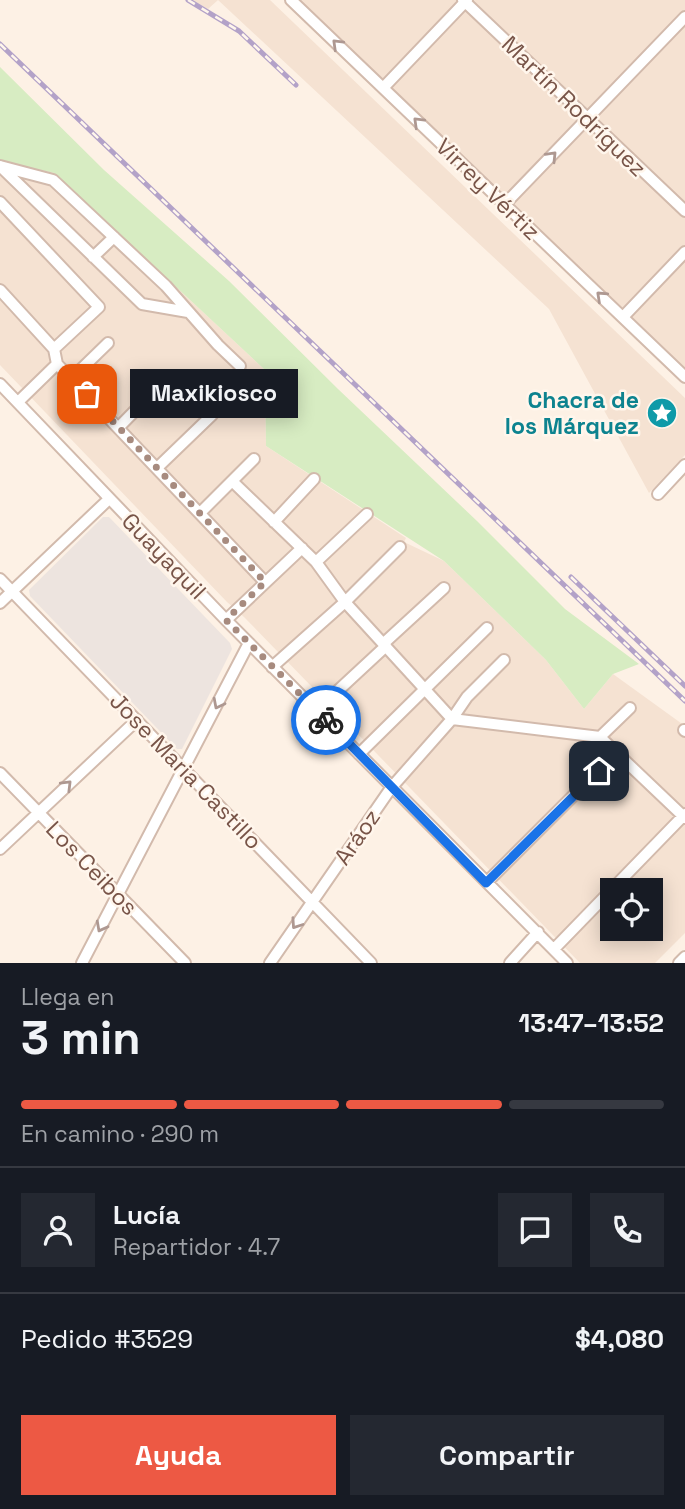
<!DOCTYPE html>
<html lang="es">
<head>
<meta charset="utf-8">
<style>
	:root { --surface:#171b24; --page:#242831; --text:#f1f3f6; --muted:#9ea1a6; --line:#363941; --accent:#ed5944 }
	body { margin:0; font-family:"Space Grotesk",sans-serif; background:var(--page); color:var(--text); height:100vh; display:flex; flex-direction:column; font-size:26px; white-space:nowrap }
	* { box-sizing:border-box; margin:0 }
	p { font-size:23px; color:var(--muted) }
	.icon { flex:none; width:38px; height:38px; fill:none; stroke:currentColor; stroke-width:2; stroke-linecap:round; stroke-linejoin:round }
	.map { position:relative; height:963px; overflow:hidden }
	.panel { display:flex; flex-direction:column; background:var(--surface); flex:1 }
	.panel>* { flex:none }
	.fabs { position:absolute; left:600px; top:878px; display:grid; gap:14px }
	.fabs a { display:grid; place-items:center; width:63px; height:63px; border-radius:0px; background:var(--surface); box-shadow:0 4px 18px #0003; font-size:35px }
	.pin { position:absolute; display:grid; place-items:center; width:60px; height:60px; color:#fff; margin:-30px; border-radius:14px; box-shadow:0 4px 10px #0006 }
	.courier { position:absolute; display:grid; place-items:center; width:70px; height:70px; margin:-35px; border:5px solid #1a73e8; border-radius:50%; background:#fff; color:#222; box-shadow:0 2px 9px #0007 }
	.bubble { position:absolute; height:49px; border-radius:0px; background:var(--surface); box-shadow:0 4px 18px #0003; font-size:23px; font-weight:700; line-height:49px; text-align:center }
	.head em { font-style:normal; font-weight:700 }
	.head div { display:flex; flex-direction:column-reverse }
	.head { display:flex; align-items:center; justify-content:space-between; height:119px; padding:0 21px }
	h1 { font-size:46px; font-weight:700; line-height:52px }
	.bar { display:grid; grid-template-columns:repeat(4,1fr); gap:10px 7px; align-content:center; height:84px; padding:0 21px }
	.bar i { height:9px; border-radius:5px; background:var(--line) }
	.bar .current { background:var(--accent) }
	.bar p { grid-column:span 4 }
	.line { display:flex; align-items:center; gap:18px; padding:0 21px; border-top:2px solid var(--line) }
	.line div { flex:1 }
	.round { display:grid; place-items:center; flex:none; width:74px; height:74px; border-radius:0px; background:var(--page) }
	.action { display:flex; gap:14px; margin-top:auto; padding:14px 21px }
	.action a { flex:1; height:80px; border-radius:0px; background:var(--accent); color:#fff; font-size:28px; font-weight:700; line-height:80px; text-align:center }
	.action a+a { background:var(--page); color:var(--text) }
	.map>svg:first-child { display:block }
	.residential { fill:#f5e2d2; fill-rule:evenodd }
	.industrial { fill:#ede4df }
	.green { fill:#d7ecc2 }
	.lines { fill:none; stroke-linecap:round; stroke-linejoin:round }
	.minor-casing { stroke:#d2baac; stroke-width:14 }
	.minor { stroke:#fff; stroke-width:10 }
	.rail-casing { stroke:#b3a2c8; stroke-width:5 }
	.rail { stroke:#fff6ec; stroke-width:2.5; stroke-dasharray:8; stroke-linecap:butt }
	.oneway { stroke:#ae9891 }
	.done { stroke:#a78b7f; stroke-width:7; stroke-dasharray:0 12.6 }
	.route { stroke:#1a73e8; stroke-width:9 }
	.labels { text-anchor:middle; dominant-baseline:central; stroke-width:5; stroke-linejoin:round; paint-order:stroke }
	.street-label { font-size:23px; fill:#785448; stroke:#fff6ec }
	.culture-label { font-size:23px; font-weight:bold; fill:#0d838f; stroke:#fff6ec; text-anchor:end }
</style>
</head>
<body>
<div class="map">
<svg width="685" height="963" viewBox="0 0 685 963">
	<rect width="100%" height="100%" fill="#fdf1e5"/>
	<!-- residential -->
	<path class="residential" d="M191 0H270L685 398V455L649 493 549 309 218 0 208 9Z
		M298 0H685V372L396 93Z
		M0 161 54 173 265 370 266 446 406 538 404 542 444 561 546 660 584 709 613 674 685 726V933L655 963H580L244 617 227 602 0 365ZM612 891H651V929H612Z"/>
	<!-- industrial -->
	<path class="industrial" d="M103 517H109L230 643 232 649 182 749H177L30 596 29 590Z"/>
	<!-- green -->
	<path class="green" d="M0 67 104 170 229 281 338 389 477 521 565 609 639 664 613 674 584 709 546 660 444 561 266 446 265 370 54 173 0 161Z"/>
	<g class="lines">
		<!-- minor casing -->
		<g class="minor-casing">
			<path id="minor" d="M291 0 685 377
				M463 0 685 211
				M383 88 467 0
				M0 166 53 180 166 286 218 345 240 366
				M0 166 142 304 188 312
				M0 202 99 307 54 349
				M504 205 685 17
				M93 257 114 237
				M0 290 54 349 57 364 265 582
				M623 317 685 252
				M72 378 108 343
				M0 384 226 620 567 963
				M18 402 57 364
				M119 427 166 379
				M158 467 212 415
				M232 481 316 562 345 602 452 719 600 737 685 818
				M658 494 685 465
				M200 513 254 459
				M274 522 314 479
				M316 562 367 514
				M0 579 371 963
				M0 603 109 499
				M226 620 302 548
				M383 644 444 588
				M272 667 345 602 400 547
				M317 710 386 646
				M684 730 685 731
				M600 737 630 708
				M359 754 487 628
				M0 773 185 963
				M0 849 137 720
				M487 882 617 752
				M554 949 685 814
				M82 963 249 643
				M270 963 391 788 452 719 467 697 504 660
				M510 963 538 932
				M679 963 685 957"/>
		</g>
		<!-- minor -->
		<use href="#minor" class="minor"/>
		<!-- rail casing -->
		<g class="rail-casing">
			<path id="rail" d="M188 0 239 31 296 85
				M0 44 685 701
				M571 577 685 686"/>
		</g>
		<!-- rail -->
		<use href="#rail" class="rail"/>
	</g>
	<!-- one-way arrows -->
	<defs><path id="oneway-chevron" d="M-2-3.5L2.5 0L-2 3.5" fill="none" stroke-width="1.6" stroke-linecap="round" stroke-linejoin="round" transform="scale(1.75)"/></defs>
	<g class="oneway">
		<use href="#oneway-chevron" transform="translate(337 44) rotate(-136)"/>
		<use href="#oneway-chevron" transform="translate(418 122) rotate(-136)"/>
		<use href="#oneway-chevron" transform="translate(552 156) rotate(-46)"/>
		<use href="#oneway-chevron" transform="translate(601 296) rotate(-137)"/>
		<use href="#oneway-chevron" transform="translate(218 704) rotate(117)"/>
		<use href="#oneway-chevron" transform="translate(67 785) rotate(-45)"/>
		<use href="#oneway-chevron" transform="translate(296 924) rotate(124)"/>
		<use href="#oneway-chevron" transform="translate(101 927) rotate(118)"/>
	</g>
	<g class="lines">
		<!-- done -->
		<path class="done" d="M87 394 265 582 226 620 326 720"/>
		<!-- route -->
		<path class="route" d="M326 720 486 883 599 771"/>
	</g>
	<!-- icons -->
	<defs>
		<g id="sight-disc" transform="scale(1.575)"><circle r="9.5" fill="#0f9aa8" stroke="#fff6ec"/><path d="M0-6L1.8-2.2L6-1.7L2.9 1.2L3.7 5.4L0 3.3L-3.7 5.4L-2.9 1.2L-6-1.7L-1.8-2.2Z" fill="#fff"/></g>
	</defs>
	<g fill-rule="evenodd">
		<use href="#sight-disc" x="662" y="413"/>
	</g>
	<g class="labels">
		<!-- street labels -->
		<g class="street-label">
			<text transform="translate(574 106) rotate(44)">Martín Rodríguez</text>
			<text transform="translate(488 189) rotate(44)">Virrey Vértiz</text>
			<text transform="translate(164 556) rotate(46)">Guayaquil</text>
			<text transform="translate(186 771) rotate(46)">Jose Maria Castillo</text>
			<text transform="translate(357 837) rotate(-55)">Aráoz</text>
			<text transform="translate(92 868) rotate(46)">Los Ceibos</text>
		</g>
		<!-- culture labels -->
		<g class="culture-label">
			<text x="639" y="400">Chacra de<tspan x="639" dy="26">los Márquez</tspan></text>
		</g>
	</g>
</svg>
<div class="fabs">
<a><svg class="icon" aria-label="locate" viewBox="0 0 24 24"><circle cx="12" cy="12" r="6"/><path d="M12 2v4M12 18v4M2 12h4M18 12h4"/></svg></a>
</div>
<div class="pin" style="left:87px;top:394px;background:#ea580c"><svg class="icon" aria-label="bag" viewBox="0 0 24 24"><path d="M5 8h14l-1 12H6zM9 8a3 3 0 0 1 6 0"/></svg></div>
<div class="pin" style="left:599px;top:771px;background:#1f2937"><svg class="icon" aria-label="home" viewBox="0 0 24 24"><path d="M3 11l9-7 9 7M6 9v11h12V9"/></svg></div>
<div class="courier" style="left:326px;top:720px"><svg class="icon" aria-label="bike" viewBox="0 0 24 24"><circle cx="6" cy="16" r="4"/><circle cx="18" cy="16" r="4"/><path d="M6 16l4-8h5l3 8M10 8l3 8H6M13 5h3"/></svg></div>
<div class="bubble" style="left:130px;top:369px;width:168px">Maxikiosco</div>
</div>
<section class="panel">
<div class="head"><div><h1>3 min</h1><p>Llega en</p></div><em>13:47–13:52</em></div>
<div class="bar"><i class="current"></i><i class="current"></i><i class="current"></i><i></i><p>En camino · 290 m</p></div>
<div class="line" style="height:126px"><a class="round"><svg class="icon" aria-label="person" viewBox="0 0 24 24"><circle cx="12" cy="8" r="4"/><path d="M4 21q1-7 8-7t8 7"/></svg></a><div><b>Lucía</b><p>Repartidor · 4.7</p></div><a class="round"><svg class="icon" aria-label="chat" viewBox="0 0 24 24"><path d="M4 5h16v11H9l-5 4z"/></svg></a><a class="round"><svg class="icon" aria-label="phone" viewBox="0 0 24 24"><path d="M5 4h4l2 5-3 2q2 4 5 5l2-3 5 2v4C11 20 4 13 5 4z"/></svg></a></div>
<div class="line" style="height:91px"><div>Pedido #3529</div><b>$4,080</b></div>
<div class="action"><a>Ayuda</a><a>Compartir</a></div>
</section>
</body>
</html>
